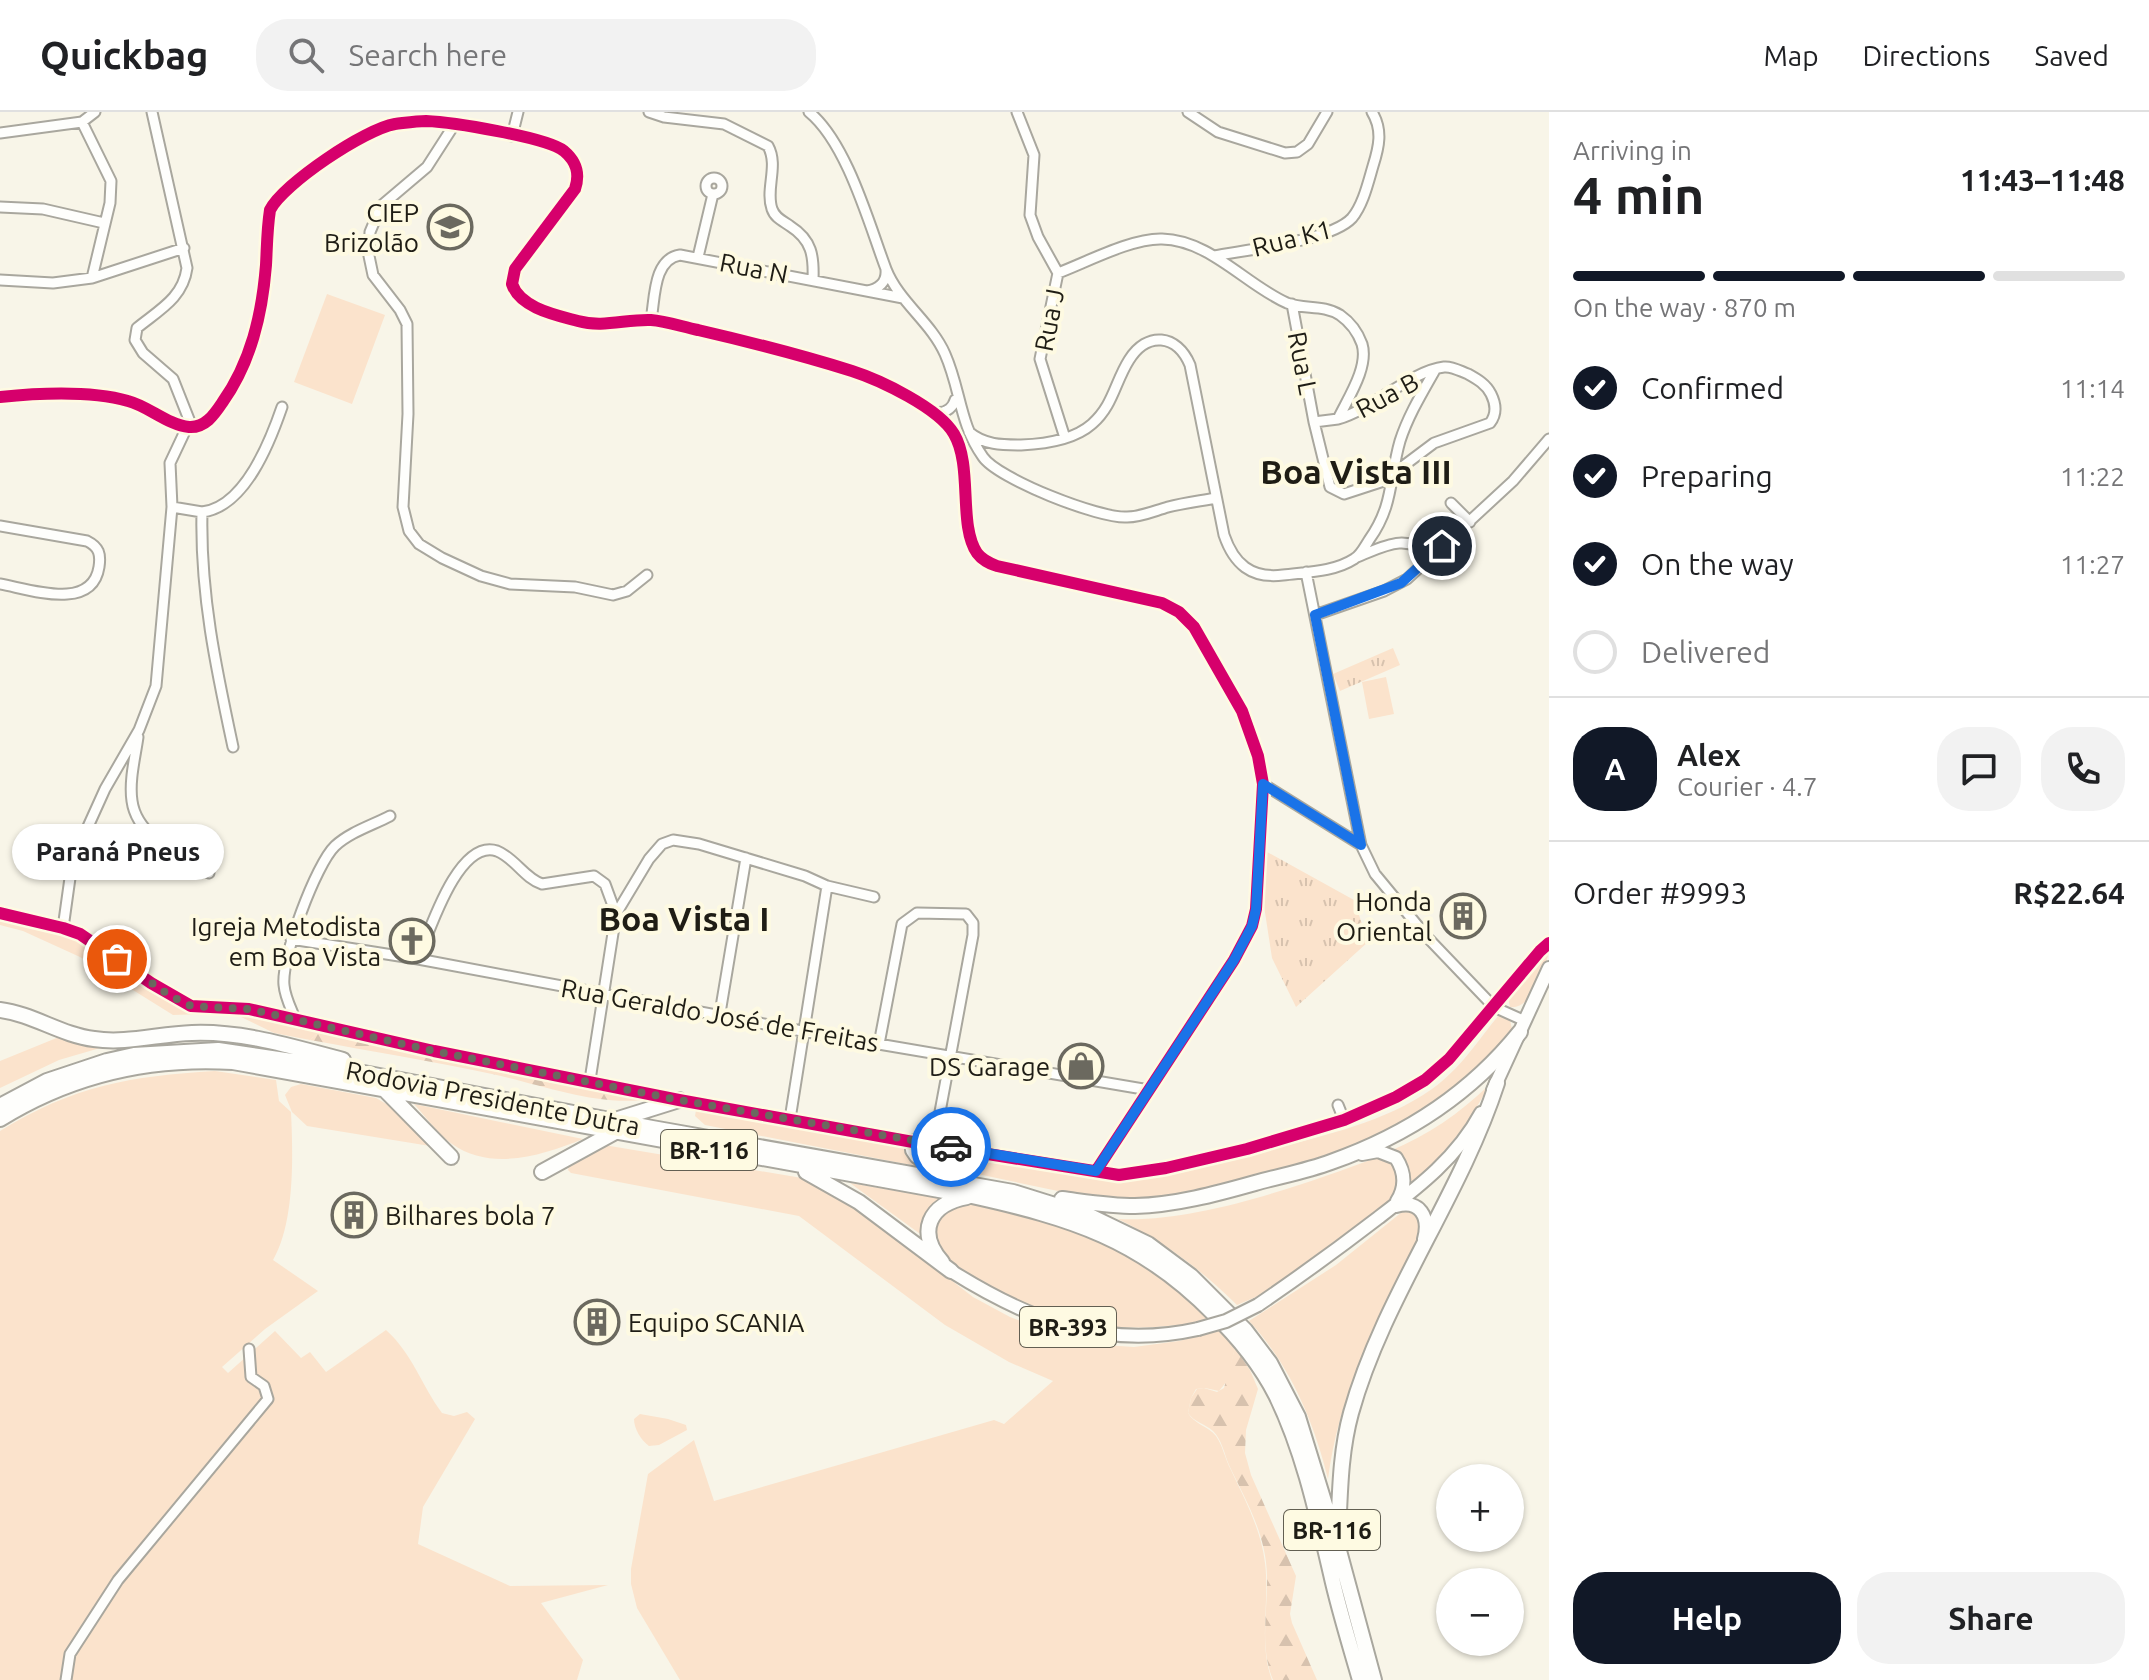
<!DOCTYPE html>
<html lang="en">
<head>
<meta charset="utf-8">
<style>
	:root { --surface:#fff; --page:#f2f2f2; --text:#202124; --muted:#757577; --line:#e0e0e0; --accent:#111827 }
	body { margin:0; font-family:Ubuntu,sans-serif; background:var(--page); color:var(--text); height:100vh; display:flex; flex-direction:column; font-size:30px; white-space:nowrap }
	* { box-sizing:border-box; margin:0 }
	p { font-size:26px; color:var(--muted) }
	.icon { flex:none; width:44px; height:44px; fill:none; stroke:currentColor; stroke-width:2; stroke-linecap:round; stroke-linejoin:round }
	.map { position:relative; flex:1; overflow:hidden }
	.sheet { display:flex; flex-direction:column; background:var(--surface); width:600px }
	.sheet>* { flex:none }
	.fabs { position:absolute; left:1436px; top:1352px; display:grid; gap:16px }
	.fabs a { display:grid; place-items:center; width:88px; height:88px; border-radius:50%; background:var(--surface); box-shadow:0 2px 6px #0004; font-size:40px }
	.pin { position:absolute; display:grid; place-items:center; width:68px; height:68px; color:#fff; margin:-34px; border:4px solid #fff; border-radius:50%; box-shadow:0 2px 8px #0007 }
	.courier { position:absolute; display:grid; place-items:center; width:80px; height:80px; margin:-40px; border:6px solid #1a73e8; border-radius:50%; background:#fff; color:#222; box-shadow:0 2px 10px #0007 }
	.bubble { position:absolute; height:56px; border-radius:28px; background:var(--surface); box-shadow:0 2px 6px #0004; font-size:26px; font-weight:700; line-height:56px; text-align:center }
	.head em { font-style:normal; font-weight:700 }
	.head div { display:flex; flex-direction:column-reverse }
	.head { display:flex; align-items:center; justify-content:space-between; height:136px; padding:0 24px }
	h1 { font-size:52px; font-weight:700; line-height:60px }
	.bar { display:grid; grid-template-columns:repeat(4,1fr); gap:12px 8px; align-content:center; height:96px; padding:0 24px }
	.bar i { height:10px; border-radius:6px; background:var(--line) }
	.bar .current { background:var(--accent) }
	.bar p { grid-column:span 4 }
	.line { display:flex; align-items:center; gap:20px; padding:0 24px; border-top:2px solid var(--line) }
	.line div { flex:1 }
	.round { display:grid; place-items:center; flex:none; width:84px; height:84px; border-radius:32px; background:var(--page) }
	ol { padding:0 24px; list-style:none }
	li { display:flex; align-items:center; gap:24px; height:88px }
	li p { margin-inline-start:auto }
	li .icon { padding:8px; border-radius:50%; background:var(--accent); color:#fff; stroke-width:4 }
	li:last-child { color:var(--muted) }
	li i { width:44px; height:44px; border:4px solid var(--line); border-radius:50% }
	.primary-button { display:flex; gap:16px; margin-top:auto; padding:16px 24px }
	.primary-button a { flex:1; height:92px; border-radius:32px; background:var(--accent); color:#fff; font-size:32px; font-weight:700; line-height:92px; text-align:center }
	.primary-button a+a { background:var(--page); color:var(--text) }
	header { display:flex; align-items:center; gap:48px; box-sizing:border-box; height:112px; padding:0 40px; background:var(--surface); border-bottom:2px solid var(--line) }
	header strong { font-size:38px }
	nav { display:flex; gap:44px; margin-inline-start:auto; font-size:28px }
	.search { width:560px; height:72px; background:var(--page); display:flex; align-items:center; gap:20px; box-sizing:border-box; padding:0 28px; border-radius:32px; color:var(--muted); font-size:30px }
	main { display:flex; flex:1; min-height:0 }
	.map>svg:first-child { display:block }
	.green { fill:#fbe3cc }
	.forest { fill:url(#forest-firs) }
	.park { fill:url(#park-tufts) }
	.lines { fill:none; stroke-linecap:round; stroke-linejoin:round }
	.minor-casing { stroke:#a9a79e; stroke-width:13 }
	.major-casing { stroke:#a9a79e; stroke-width:16 }
	.highway-casing { stroke:#a9a79e; stroke-width:18 }
	.minor { stroke:#fefefc; stroke-width:9 }
	.major { stroke:#fefefc; stroke-width:12 }
	.highway { stroke:#fefefc; stroke-width:14 }
	.major-bridge-casing { stroke:#a9a79e; stroke-width:16; stroke-linecap:butt }
	.major-bridge { stroke:#fefefc; stroke-width:12 }
	.cycleway-casing { stroke:#fefae2; stroke-width:17 }
	.cycleway { stroke:#d6006c; stroke-width:12 }
	.done { stroke:#6b695f; stroke-width:8; stroke-dasharray:0 14.4 }
	.route { stroke:#1a73e8; stroke-width:10 }
	.labels { text-anchor:middle; dominant-baseline:central; stroke-width:8; stroke-linejoin:round; paint-order:stroke }
	.shield { fill:#fefae2; stroke:#625f52; stroke-width:2 }
	.shield-label { font-size:24px; font-weight:bold; fill:#1f1d15 }
	.poi-label { font-size:26px; fill:#1f1d15; stroke:#fefae2; text-anchor:end }
	.street-label { font-size:26px; fill:#1f1d15; stroke:#fefae2 }
	.district-label { font-size:34px; font-weight:bold; fill:#1f1d15; stroke:#fefae2 }
</style>
</head>
<body>
<header>
<strong>Quickbag</strong>
<div class="search"><svg class="icon" aria-label="search" viewBox="0 0 24 24"><circle cx="10" cy="10" r="6"/><path d="M15 15l6 6"/></svg>Search here</div>
<nav><a>Map</a><a>Directions</a><a>Saved</a></nav>
</header>
<main>
<div class="map">
<svg width="1549" height="1568" viewBox="0 0 1549 1568">
	<defs>
		<pattern id="forest-firs" width="22" height="20" patternUnits="userSpaceOnUse" patternTransform="scale(2)"><rect width="22" height="20" fill="#fbe3cc"/><path d="M5 1l3.5 6h-7zM16 11l3.5 6h-7z" fill="#d7c2ae"/></pattern>
		<pattern id="park-tufts" width="24" height="20" patternUnits="userSpaceOnUse" patternTransform="scale(2)"><rect width="24" height="20" fill="#fbe3cc"/><path d="M3 7l-1-3M5 7V3M7 7l1-3M15 17l-1-3M17 17v-4M19 17l1-3" fill="none" stroke="#d7c2ae"/></pattern>
	</defs>
	<rect width="100%" height="100%" fill="#f8f5e8"/>
	<!-- green -->
	<path class="green" d="M327 182 385 203 352 292 294 270Z
		M1386 565 1394 602 1369 607 1362 570Z
		M0 804 74 827 181 893 260 901 285 911 320 919 310 928 274 921 233 901 173 903 80 845 23 819 0 813Z
		M1549 840C1544 858 1532 898 1510 895L1508 886 1529 858Z
		M1502 903 1510 908 1512 917 1480 958 1428 1000 1347 1037 1210 1079 1133 1089 1077 1083 949 1056 921 1036 1109 1067C1158 1069 1212 1053 1260 1040 1318 1025 1382 1012 1432 977 1460 957 1477 930 1498 904Z
		M59 925 100 936 59 948 0 976V949Z
		M215 959 276 968 279 989 291 1000C293 1043 295 1110 273 1148L318 1179 265 1217 222 1255 228 1261 275 1219 301 1246 310 1240 326 1260 386 1218C412 1241 422 1274 442 1301L454 1304 467 1300 475 1307 423 1395 418 1432 510 1474 608 1473 541 1491 583 1548 577 1568H0V1019C73 974 130 964 215 959Z
		M301 972 376 986 388 993 430 1034 307 1014 292 1000 285 983 291 975Z
		M1489 973C1468 1014 1442 1045 1407 1076L1390 1039C1428 1023 1459 1002 1489 973Z
		M414 992 583 1027C543 1043 492 1060 452 1032 437 1021 426 1005 414 992Z
		M702 994 824 1020 835 1018 896 1031 931 1057 705 1013 695 1004 696 998Z
		M604 1033 802 1066 837 1080 973 1185 1010 1205 1060 1224 1089 1232 1134 1235 1179 1229 1222 1218 1235 1236 1227 1269 1219 1279 1205 1276 1196 1277 1191 1286 1188 1301C1194 1312 1208 1314 1216 1324 1223 1334 1225 1347 1231 1358 1245 1388 1261 1417 1265 1451 1270 1491 1258 1530 1272 1568H680L637 1496 631 1472V1457L648 1362 694 1328 714 1389 994 1308 1004 1312 1053 1269 1009 1250 945 1213 799 1104 571 1061 568 1058 569 1053Z
		M1376 1046C1392 1045 1396 1057 1400 1071L1391 1089 1303 1155 1265 1181 1237 1193C1199 1156 1166 1131 1118 1107 1197 1111 1302 1073 1376 1046Z
		M850 1071 944 1087C929 1095 920 1107 923 1124Z
		M965 1088C1056 1111 1147 1133 1210 1209 1116 1223 1061 1217 979 1168 967 1161 936 1140 933 1127 932 1120 936 1109 937 1103Z
		M1409 1098 1420 1104 1422 1120C1382 1207 1341 1269 1328 1367 1314 1310 1290 1253 1249 1209L1336 1153 1402 1100Z
		M640 1302 668 1307 686 1313 687 1318 659 1333 649 1334C641 1328 634 1317 634 1307Z"/>
	<!-- forest -->
	<path class="forest" d="M320 919 656 986C602 997 544 973 492 962 431 949 370 939 310 928Z
		M1235 1236 1250 1258 1258 1277 1246 1318 1245 1341 1251 1363 1296 1464 1290 1502 1292 1511 1317 1568H1273C1259 1534 1268 1499 1267 1463 1266 1422 1246 1389 1229 1353 1224 1341 1222 1328 1213 1319 1205 1312 1194 1310 1188 1301L1191 1286 1197 1277 1204 1276 1217 1280 1224 1276Z"/>
	<!-- park -->
	<path class="park" d="M1393 536 1400 553 1340 579 1333 562Z
		M1260 736 1354 788 1368 830 1296 895 1272 846 1262 781Z"/>
	<g class="lines">
		<!-- minor casing -->
		<g class="minor-casing">
			<path id="minor" d="M152 0 187 156C183 186 159 198 137 216L135 228 143 241 173 267 192 315
				M649 0 664 5 724 12 768 34C779 54 765 77 772 97 775 106 783 109 790 114 812 128 814 144 813 168
				M809 0C847 31 869 112 886 157 899 190 931 210 945 242 961 278 959 311 983 345 998 367 1100 407 1127 405 1141 405 1154 399 1168 395 1184 391 1200 389 1216 386
				M1017 0 1034 43 1030 103 1038 125 1058 161 1040 247 1065 326
				M1188 0 1218 20 1285 41 1297 40 1308 32 1327 0
				M454 13 427 55 381 94 370 120 369 144 373 163 400 198 407 212 408 302 403 395 409 419 419 432 442 446 481 464 510 472 575 475 613 483 627 479 647 463
				M0 21 82 10 95 0
				M512 24 518 0
				M706 74a8 8 0 1 1 16 0a8 8 0 1 1-16 0Z
				M0 95 43 97 104 111
				M1214 144C1245 138 1331 129 1352 106 1363 93 1368 71 1373 54 1379 35 1383 18 1372 0
				M698 145 713 82
				M1058 161C1087 150 1132 126 1162 127 1210 128 1246 173 1287 191 1304 198 1323 192 1340 203 1350 210 1358 221 1362 232 1369 255 1348 286 1338 307L1314 310
				M92 166 184 136
				M0 168 53 171 92 166 110 91 111 69 82 10
				M867 179C879 177 887 170 886 158
				M1292 192 1314 310 1330 375 1344 382 1393 366
				M651 208C655 187 653 147 680 143L903 186
				M0 285C39 281 89 278 128 289 148 294 168 313 189 315 205 316 214 303 222 291 251 250 262 203 266 153 267 135 267 117 270 98 283 72 365 17 395 12 404 11 416 9 426 9 451 10 546 25 564 39 577 50 580 62 575 77L515 157 512 172C520 196 556 203 578 209 603 216 626 207 651 208 666 209 683 215 698 218 750 230 801 243 852 259 880 268 939 296 954 322 973 354 958 413 977 441 982 448 989 451 997 454L1162 491 1179 500 1194 515 1242 599 1258 644 1263 672 1256 797 1252 814 1234 848 1096 1059
				M933 300C943 302 952 298 955 288
				M1338 307C1373 297 1411 259 1444 255 1452 254 1460 259 1468 262 1477 267 1486 272 1491 282 1496 292 1497 302 1490 311L1434 331 1394 361
				M969 320C984 333 1002 333 1021 333 1045 332 1074 328 1092 312 1113 294 1115 270 1129 248 1147 219 1177 222 1190 253L1224 423C1234 452 1251 467 1283 463 1306 460 1334 460 1354 447 1361 443 1365 434 1369 428 1394 393 1389 367 1400 329 1408 304 1422 281 1435 258
				M1451 391 1470 410
				M172 395 202 400C200 481 216 556 233 635
				M202 400C245 395 270 330 282 295
				M0 414 87 429C99 435 101 442 99 455 92 500 29 477 0 472
				M1357 445C1385 434 1405 421 1431 443
				M1306 460 1361 733 1375 762 1427 825 1494 895 1525 909
				M1315 503 1384 479 1407 467 1513 369 1549 327
				M138 625C135 646 129 669 132 689 137 726 182 744 209 761
				M1263 672 1361 733
				M0 801 63 816 80 822 151 871 191 894 249 897 434 939 679 988 913 1030 1119 1063 1166 1056 1247 1037 1344 1008 1396 985 1425 968 1449 947 1540 839 1549 831
				M63 816 70 766 86 719 105 677 139 618 156 574 172 395 170 351 187 315
				M291 827 418 847 802 919 1149 978
				M418 847C429 821 458 726 497 739 515 746 524 766 542 772L594 764 605 772 616 802
				M720 901 746 746
				M296 909C292 898 285 886 284 873 281 846 316 752 335 734 350 720 373 713 390 704
				M879 932 902 812 917 801 966 802 973 811V823L934 1032
				M590 968 616 802 649 747 662 732 673 728 699 732 805 764 827 774 874 785
				M1338 993 1344 1008
				M790 1007 827 774
				M66 1568 70 1542 118 1468 268 1287 264 1274 251 1265 249 1237"/>
		</g>
		<!-- major casing -->
		<g class="major-casing">
			<path id="major" d="M1493 978 1549 856
				M1362 1042 1378 1039 1396 1046C1405 1060 1406 1075 1397 1089
				M1396 1094C1420 1087 1430 1105 1424 1127
				M951 1159C1029 1208 1104 1238 1198 1217
				M1258 1193C1299 1165 1339 1136 1378 1106 1417 1076 1457 1046 1481 1001"/>
		</g>
		<!-- highway casing -->
		<g class="highway-casing">
			<path id="highway" d="M0 898C33 902 61 923 94 927 126 932 159 922 192 921 243 919 293 935 343 948
				M385 978 451 1045
				M0 994 47 969 107 949 134 943 218 938 332 955 652 1016 1013 1080 1090 1104 1148 1132 1191 1164 1245 1218 1270 1251 1298 1305 1338 1435 1374 1568
				M0 1007C71 963 150 945 233 950L972 1084C1071 1106 1140 1127 1213 1201 1238 1225 1260 1252 1276 1283 1303 1338 1317 1402 1331 1462 1339 1498 1350 1533 1360 1568
				M615 1008 679 988
				M913 1030V1038L917 1044 954 1069
				M542 1060 615 1020
				M806 1060 859 1090 951 1159
				M1062 1087C1086 1090 1110 1094 1135 1094 1175 1093 1216 1082 1255 1071 1280 1064 1307 1059 1331 1050 1405 1024 1471 981 1520 920
				M942 1150C916 1120 929 1092 967 1085
				M1338 1423C1340 1382 1340 1341 1351 1301 1383 1186 1460 1085 1497 971"/>
		</g>
		<!-- minor -->
		<use href="#minor" class="minor"/>
		<!-- major -->
		<use href="#major" class="major"/>
		<!-- highway -->
		<use href="#highway" class="highway"/>
		<!-- major-bridge casing -->
		<g class="major-bridge-casing">
			<path id="major-bridge" d="M1198 1217 1226 1209 1258 1193"/>
		</g>
		<!-- major-bridge -->
		<use href="#major-bridge" class="major-bridge"/>
		<!-- cycleway casing -->
		<g class="cycleway-casing">
			<path id="cycleway" d="M0 285C39 281 89 278 128 289 148 294 168 313 189 315 205 316 214 303 222 291 251 250 262 203 266 153 267 135 267 117 270 98 283 72 365 17 395 12 404 11 416 9 426 9 451 10 546 25 564 39 577 50 580 62 575 77L515 157 512 172C520 196 556 203 578 209 603 216 626 207 651 208 666 209 683 215 698 218 750 230 801 243 852 259 880 268 939 296 954 322 973 354 958 413 977 441 982 448 989 451 997 454L1162 491 1179 500 1194 515 1242 599 1258 644 1263 672 1256 797 1252 814 1234 848 1096 1059
				M0 801 63 816 80 822 151 871 191 894 249 897 434 939 679 988 913 1030 1119 1063 1166 1056 1247 1037 1344 1008 1396 985 1425 968 1449 947 1540 839 1549 831"/>
		</g>
		<!-- cycleway -->
		<use href="#cycleway" class="cycleway"/>
	</g>
	<g class="lines">
		<!-- done -->
		<path class="done" d="M117 847 169 883 191 894 249 897 434 939 679 988 951 1035"/>
		<!-- route -->
		<path class="route" d="M951 1035 1096 1059 1234 848 1252 814 1256 797 1263 672 1361 733 1315 503 1401 471 1442 434"/>
	</g>
	<!-- icons -->
	<defs>
		<g id="school-ring" transform="scale(2.3)"><circle r="9.5" fill="#fefae2" stroke="#6b695f" stroke-width="1.5"/><path d="M0-5L7-2L0 1L-7-2ZM-4 1L0 2.5L4 1V4Q0 6-4 4Z" fill="#6b695f"/></g>
		<g id="building-ring" transform="scale(2.3)"><circle r="9.5" fill="#fefae2" stroke="#6b695f" stroke-width="1.5"/><path d="M-4-6H4V6H1V3H-1V6H-4ZM-2.5-4.3h1.7v1.8h-1.7ZM.8-4.3h1.7v1.8H.8ZM-2.5-1h1.7V.8h-1.7ZM.8-1h1.7V.8H.8Z" fill="#6b695f"/></g>
		<g id="church-ring" transform="scale(2.3)"><circle r="9.5" fill="#fefae2" stroke="#6b695f" stroke-width="1.5"/><path d="M-1.2-6h2.4v3.5h3.3v2.4h-3.3V6h-2.4V-.1h-3.3v-2.4h3.3Z" fill="#6b695f"/></g>
		<g id="shop-ring" transform="scale(2.3)"><circle r="9.5" fill="#fefae2" stroke="#6b695f" stroke-width="1.5"/><path d="M-5-2.5h2.3a2.7 3.5 0 0 1 5.4 0H5L5.5 6h-11ZM-1.5-2.5h3a1.5 2.3 0 0 0-3 0Z" fill="#6b695f"/></g>
	</defs>
	<g fill-rule="evenodd">
		<use href="#school-ring" x="450" y="115"/>
		<use href="#building-ring" x="1463" y="804"/>
		<use href="#church-ring" x="412" y="829"/>
		<use href="#shop-ring" x="1081" y="954"/>
		<use href="#building-ring" x="354" y="1103"/>
		<use href="#building-ring" x="597" y="1210"/>
	</g>
	<g class="labels">
		<!-- shield labels -->
		<g class="shield">
			<rect x="661" y="1018" width="96" height="40" rx="6"/>
			<rect x="1020" y="1195" width="96" height="40" rx="6"/>
			<rect x="1284" y="1398" width="96" height="40" rx="6"/>
		</g>
		<g class="shield-label">
			<text x="709" y="1038">BR-116</text>
			<text x="1068" y="1215">BR-393</text>
			<text x="1332" y="1418">BR-116</text>
		</g>
		<!-- poi labels -->
		<g class="poi-label">
			<text x="419" y="100">CIEP<tspan x="419" dy="30">Brizolão</tspan></text>
			<text x="1432" y="789">Honda<tspan x="1432" dy="30">Oriental</tspan></text>
			<text x="381" y="814">Igreja Metodista<tspan x="381" dy="30">em Boa Vista</tspan></text>
			<text x="1050" y="954">DS Garage</text>
			<text x="385" y="1103" text-anchor="start">Bilhares bola 7</text>
			<text x="628" y="1210" text-anchor="start">Equipo SCANIA</text>
		</g>
		<!-- street labels -->
		<g class="street-label">
			<text transform="translate(1292 126) rotate(-14)">Rua K1</text>
			<text transform="translate(754 156) rotate(11)">Rua N</text>
			<text transform="translate(1049 208) rotate(-79)">Rua J</text>
			<text transform="translate(1303 251) rotate(79)">Rua L</text>
			<text transform="translate(1387 283) rotate(-28)">Rua B</text>
			<text transform="translate(720 903) rotate(10)">Rua Geraldo José de Freitas</text>
			<text transform="translate(493 986) rotate(11)">Rodovia Presidente Dutra</text>
		</g>
		<!-- district labels -->
		<g class="district-label">
			<text x="1356" y="359">Boa Vista III</text>
			<text x="684" y="806">Boa Vista I</text>
		</g>
	</g>
</svg>
<div class="fabs">
<a>+</a>
<a>−</a>
</div>
<div class="pin" style="left:117px;top:847px;background:#ea580c"><svg class="icon" aria-label="bag" viewBox="0 0 24 24"><path d="M5 8h14l-1 12H6zM9 8a3 3 0 0 1 6 0"/></svg></div>
<div class="pin" style="left:1442px;top:434px;background:#1f2937"><svg class="icon" aria-label="home" viewBox="0 0 24 24"><path d="M3 11l9-7 9 7M6 9v11h12V9"/></svg></div>
<div class="courier" style="left:951px;top:1035px"><svg class="icon" aria-label="car" viewBox="0 0 24 24"><path d="M5 17H2v-5l4-1 3-4h7l3 4 3 1v5h-3M9 17h6M6 11h13"/><circle cx="7" cy="17" r="2"/><circle cx="17" cy="17" r="2"/></svg></div>
<div class="bubble" style="left:12px;top:712px;width:212px">Paraná Pneus</div>
</div>
<section class="sheet">
<div class="head"><div><h1>4 min</h1><p>Arriving in</p></div><em>11:43–11:48</em></div>
<div class="bar"><i class="current"></i><i class="current"></i><i class="current"></i><i></i><p>On the way · 870 m</p></div>
<ol>
<li><svg class="icon" aria-label="check" viewBox="0 0 24 24"><path d="M5 12l5 5 9-10"/></svg>Confirmed<p>11:14</p></li>
<li><svg class="icon" aria-label="check" viewBox="0 0 24 24"><path d="M5 12l5 5 9-10"/></svg>Preparing<p>11:22</p></li>
<li><svg class="icon" aria-label="check" viewBox="0 0 24 24"><path d="M5 12l5 5 9-10"/></svg>On the way<p>11:27</p></li>
<li><i></i>Delivered</li>
</ol>
<div class="line" style="height:144px"><b class="round" style="background:var(--accent);color:#fff">A</b><div><b>Alex</b><p>Courier · 4.7</p></div><a class="round"><svg class="icon" aria-label="chat" viewBox="0 0 24 24"><path d="M4 5h16v11H9l-5 4z"/></svg></a><a class="round"><svg class="icon" aria-label="phone" viewBox="0 0 24 24"><path d="M5 4h4l2 5-3 2q2 4 5 5l2-3 5 2v4C11 20 4 13 5 4z"/></svg></a></div>
<div class="line" style="height:104px"><div>Order #9993</div><b>R$22.64</b></div>
<div class="primary-button"><a>Help</a><a>Share</a></div>
</section>
</main>
</body>
</html>
